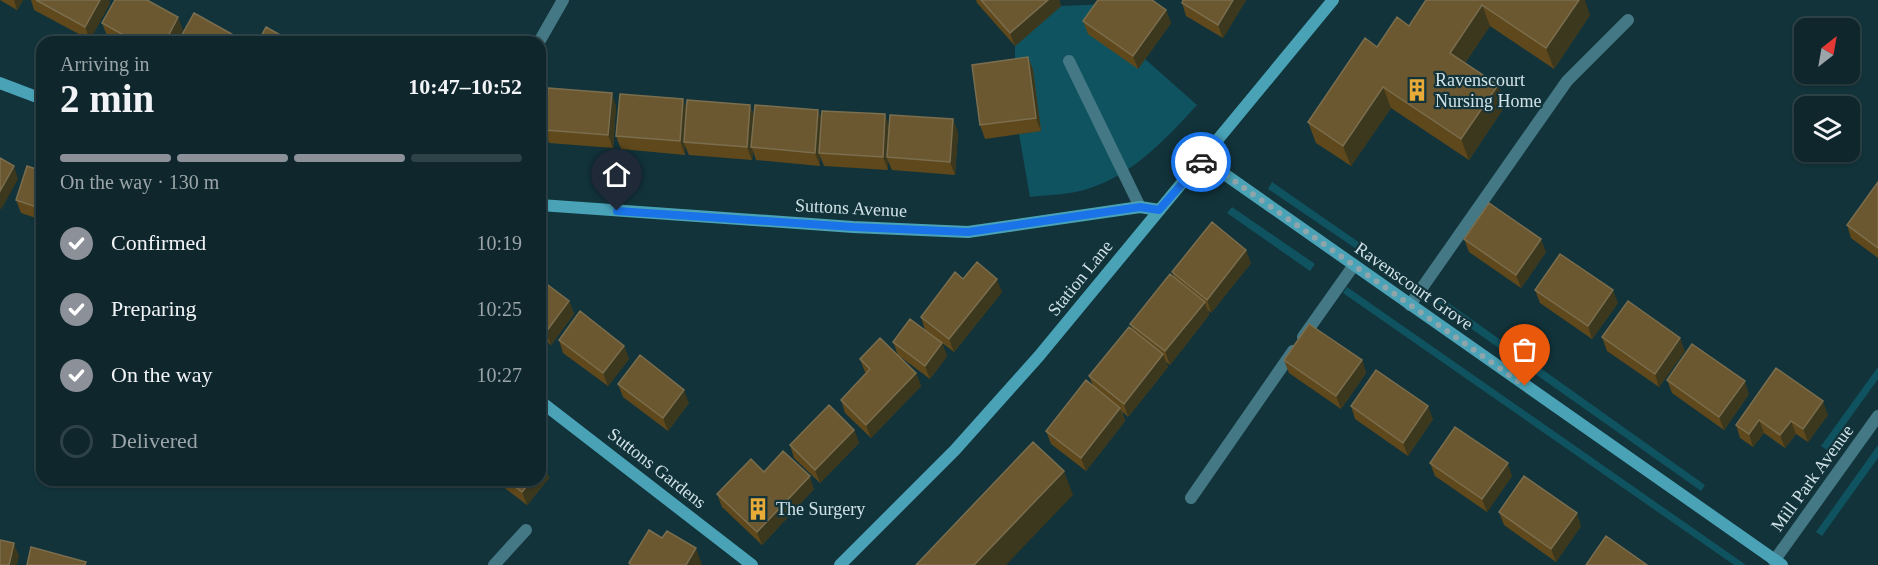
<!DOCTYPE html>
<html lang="en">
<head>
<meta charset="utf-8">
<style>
	:root { --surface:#0e262c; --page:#172e34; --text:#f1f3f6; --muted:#9ba5a9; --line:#2e4348; --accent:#8c9099 }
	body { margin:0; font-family:"Times New Roman",serif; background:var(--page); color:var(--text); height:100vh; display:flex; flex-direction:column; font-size:22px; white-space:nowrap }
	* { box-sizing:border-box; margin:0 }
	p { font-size:20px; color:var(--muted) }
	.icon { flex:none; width:33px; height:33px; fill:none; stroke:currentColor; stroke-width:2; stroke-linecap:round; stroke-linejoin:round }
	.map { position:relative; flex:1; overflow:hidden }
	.drawer { position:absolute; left:36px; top:36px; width:510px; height:450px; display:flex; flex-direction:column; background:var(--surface); border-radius:18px; box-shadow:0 2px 4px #0004,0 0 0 2px var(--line) }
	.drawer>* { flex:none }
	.needle { width:39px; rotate:31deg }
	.buttons { position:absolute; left:1794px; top:18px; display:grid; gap:12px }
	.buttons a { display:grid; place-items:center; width:66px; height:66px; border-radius:12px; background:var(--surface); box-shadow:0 2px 4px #0004,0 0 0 2px var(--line); font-size:30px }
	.pin { position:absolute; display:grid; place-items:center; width:51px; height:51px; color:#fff; margin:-62px -26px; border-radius:50% 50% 50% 0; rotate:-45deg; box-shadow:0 0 6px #0007 }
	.pin .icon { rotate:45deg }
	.courier { position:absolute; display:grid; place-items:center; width:60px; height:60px; margin:-30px; border:4px solid #1a73e8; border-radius:50%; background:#fff; color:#222; box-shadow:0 2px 8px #0007 }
	.overview em { font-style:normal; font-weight:800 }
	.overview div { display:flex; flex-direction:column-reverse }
	.overview { display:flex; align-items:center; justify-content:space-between; height:102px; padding:0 24px }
	h1 { font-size:39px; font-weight:800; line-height:45px }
	.bar { display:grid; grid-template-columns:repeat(4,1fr); gap:9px 6px; align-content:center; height:72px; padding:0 24px }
	.bar i { height:8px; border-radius:4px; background:var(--line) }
	.bar .on { background:var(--accent) }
	.bar p { grid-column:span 4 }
	ol { padding:0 24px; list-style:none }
	li { display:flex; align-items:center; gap:18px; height:66px }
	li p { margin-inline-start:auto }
	li .icon { padding:6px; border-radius:50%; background:var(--accent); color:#fff; stroke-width:4 }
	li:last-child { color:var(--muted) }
	li i { width:33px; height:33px; border:3px solid var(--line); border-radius:50% }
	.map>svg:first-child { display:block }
	.green { fill:#105360 }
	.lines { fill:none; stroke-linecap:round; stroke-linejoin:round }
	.lane { stroke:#447885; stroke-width:12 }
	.street { stroke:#447885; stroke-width:12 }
	.secondary { stroke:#49a2b6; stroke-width:12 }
	.wall { fill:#5f481b }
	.shaded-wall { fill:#3b381e }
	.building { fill:#6b5831; stroke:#7b6e4e; stroke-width:1.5 }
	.done { stroke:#8ea5ab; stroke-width:6; stroke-dasharray:0 10.8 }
	.route { stroke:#1a73e8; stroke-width:8 }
	.labels { text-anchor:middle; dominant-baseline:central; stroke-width:4.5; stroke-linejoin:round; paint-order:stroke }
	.poi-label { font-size:18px; fill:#d1e3e8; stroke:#12333a; text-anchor:start }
	.street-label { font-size:18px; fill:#d1e3e8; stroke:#12333a }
</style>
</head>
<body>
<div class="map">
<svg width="1878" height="565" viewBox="0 0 1878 565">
	<rect width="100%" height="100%" fill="#12333a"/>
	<!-- green -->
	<path class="green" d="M1109 4 1138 69 1145 59 1197 105C1164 141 1129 179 1080 191 1064 195 1046 195 1030 197L1019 134 1040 131 1015 73V46L1061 6Z
		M1272 182 1403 273 1399 278 1268 189Z
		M1232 207 1315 264 1310 271 1227 213Z
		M1347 287 1746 565H1734L1343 293Z
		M1440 297 1705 485 1701 491 1435 303Z
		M1878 367V379L1827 450 1821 446Z
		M1878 445V458L1822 536 1816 532Z"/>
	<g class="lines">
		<!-- lane -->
		<path class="lane" d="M1410 305 1567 81 1628 20
			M1303 337 1354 265
			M1191 498 1293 351
			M494 565 526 530"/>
		<!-- street -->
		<path class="street" d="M539 42 563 0
			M1069 61 1140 207
			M1774 561 1878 416"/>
		<!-- secondary -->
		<path class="secondary" d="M0 83 42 99
			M1203 159 1782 565
			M540 205 853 227 968 232 1140 207 1159 210
			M540 401 752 565
			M840 565 955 450 1039 356 1333 0"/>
	</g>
	<!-- wall -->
	<path class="wall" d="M0 0H23L17 10Z
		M31 0H109L110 3 90 40 34 10Z
		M976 0H1059L1061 6 1015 46 977 3Z
		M1183 0H1246L1223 38 1186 16 1182 3Z
		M1426 0 1590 15 1554 69 1490 26 1465 63 1505 106 1469 160 1391 108 1351 166 1316 143 1308 122 1377 47 1409 26Z
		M1166 10 1171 23 1138 69 1088 34 1083 21Z
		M102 23 183 30 177 42H117L107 36Z
		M1028 57 1033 70 1041 131 985 139 980 125Z
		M616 106 613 148 549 143 545 130Z
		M686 108 754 115 818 110 821 118 958 132 955 175 892 170 888 161V170L824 166 820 156V166L756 160 753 151 752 160 689 155 685 146V155L621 149 616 136Z
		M42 171V220L21 213 16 200Z
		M1878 182V258L1851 238 1847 225Z
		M1464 239 1546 252 1521 288 1469 252Z
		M1251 263 1211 313 1208 310 1209 315 1170 365 1166 362 1168 367 1128 417 1122 411 1125 421 1086 471 1051 444 1046 431 1093 386 1089 376 1132 329 1130 324 1174 277 1172 272Z
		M540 279 569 301 574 314 551 345 540 336Z
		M963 279 1002 292 954 352 925 330 921 317Z
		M1535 290 1618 303 1592 339 1540 303Z
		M1602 337 1685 351 1659 387 1607 351Z
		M559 340 624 346 629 359 608 386 563 353Z
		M893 342 942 343 947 356 930 379 898 355Z
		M860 359 916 373 921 386 871 438 845 413 841 400 866 373 865 372Z
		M1284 360H1362L1366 373 1341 409 1289 373Z
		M1776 368 1828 415 1808 442 1796 434 1785 448 1764 433 1753 447 1740 438 1736 425Z
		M1667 380 1749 394 1724 430 1672 393Z
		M618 384 689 403 668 431 623 397Z
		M1351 406 1433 419 1408 456 1355 419Z
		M854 430 859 443 820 483 794 458 790 445Z
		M1430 463 1512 476 1487 512 1435 476Z
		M544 464 549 478 527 505 494 480H540Z
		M764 472 814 489 762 545 722 507 717 494Z
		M1499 512 1581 526 1556 562 1504 525Z"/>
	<!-- shaded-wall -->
	<path class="shaded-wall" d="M14 0H23L17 10Z
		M100 0H109L110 3 90 40 85 27Z
		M1048 0H1059L1061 6 1015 46 1010 33Z
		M1233 0H1246L1223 38 1218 25Z
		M1579 0H1585L1590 15 1554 69 1546 48Z
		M1482 5 1490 26 1458 73 1450 53Z
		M1166 10 1171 23 1138 69 1133 56Z
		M178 17 183 30 177 42H165Z
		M1028 57 1033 70 1041 131 1036 118Z
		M1498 85 1505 106 1469 160 1461 139Z
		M1383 87 1391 108 1351 166 1343 146Z
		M612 93 616 106 613 148 608 135Z
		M683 99 688 112 684 142 685 146V155L680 141Z
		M750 105 755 118 751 147 753 151 752 160 747 147Z
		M818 110 823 124 819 153 820 156V166L815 153Z
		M885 114 890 128 887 157 888 161V170L883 157Z
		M953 119 958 132 955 175 950 162Z
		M14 166 18 179 1 210 0 207V191Z
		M1541 239 1546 252 1521 288 1516 275Z
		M1246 250 1251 263 1211 313 1207 300Z
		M997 279 1002 292 954 352 949 339Z
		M1613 290 1618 303 1592 339 1588 326Z
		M569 301 574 314 551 345 546 332Z
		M1205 302 1209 315 1170 365 1165 351Z
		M1680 338 1685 351 1659 387 1655 374Z
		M942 343 947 356 930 379 925 366Z
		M624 346 629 359 608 386 603 373Z
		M1163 354 1168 367 1128 417 1124 404Z
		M1362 360 1366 373 1341 409 1336 396Z
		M916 373 921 386 871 438 866 425Z
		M1745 381 1749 394 1724 430 1719 417Z
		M684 390 689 403 668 431 663 418Z
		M1823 401 1828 415 1808 442 1803 429Z
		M1428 406 1433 419 1408 456 1403 443Z
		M1120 408 1125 421 1086 471 1081 458Z
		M1759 420 1764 433 1753 447 1749 434Z
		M1791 421 1796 434 1785 448 1780 435Z
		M854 430 859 443 820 483 815 470Z
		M1508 463 1512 476 1487 512 1482 499Z
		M544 464 549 478 527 505 522 492 532 480H540V470Z
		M1064 471 1073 495 1006 565H974Z
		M810 476 814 489 762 545 757 532Z
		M1577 513 1581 526 1556 562 1551 549Z
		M14 543 19 556 17 565H9Z
		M696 548 702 565H686Z"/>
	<!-- building -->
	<path class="building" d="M36 0H100L85 27Z
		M115 0H147L178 17 165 42H136L102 23Z
		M981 0H1048L1010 33Z
		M1098 0H1152L1166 10 1133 56 1083 21Z
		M1183 0H1233L1218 25 1182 3Z
		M1426 0H1579L1546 48 1482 5 1450 53 1498 85 1461 139 1383 87 1343 146 1308 122 1365 38 1377 47 1397 17 1409 26Z
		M194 13 246 42H178Z
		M266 27 293 42H258Z
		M1028 57 1036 118 980 125 972 65Z
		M548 88 612 93 608 135 545 130Z
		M620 94 683 99 680 141 616 136Z
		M687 100 750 105 747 147 684 142Z
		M755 105 818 110 815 153 751 147Z
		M822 111 885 114 883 157 819 153Z
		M890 115 953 119 950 162 887 157Z
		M0 158 14 166 0 191Z
		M27 166 42 171V209L16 200Z
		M1878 182V248L1847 225Z
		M1489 203 1541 239 1516 275 1464 239Z
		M1212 222 1246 250 1207 300 1172 272Z
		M1560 254 1613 290 1588 326 1535 290Z
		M977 262 997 279 949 339 921 317 955 272 963 279Z
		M1170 274 1205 302 1165 351 1130 324Z
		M540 279 569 301 546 332 540 327Z
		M1628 301 1680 338 1655 374 1602 337Z
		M580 311 624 346 603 373 559 340Z
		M910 319 942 343 925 366 893 342Z
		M1309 324 1362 360 1336 396 1284 360Z
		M1129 327 1163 354 1124 404 1089 376Z
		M880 338 916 373 866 425 841 400 870 369 860 359Z
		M1692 344 1745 381 1719 417 1667 380Z
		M640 355 684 390 663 418 618 384Z
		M1776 368 1823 401 1803 429 1791 421 1780 435 1759 420 1749 434 1736 425Z
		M1376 370 1428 406 1403 443 1351 406Z
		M1086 380 1120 408 1081 458 1046 431Z
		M829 405 854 430 815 470 790 445Z
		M1455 427 1508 463 1482 499 1430 463Z
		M1033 442 1064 471 974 565H916Z
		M783 451 810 476 757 532 717 494 751 459 764 472Z
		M540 461 544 464 540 470Z
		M1524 476 1577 513 1551 549 1499 512Z
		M506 480H532L522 492Z
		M649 530 662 538 667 531 696 548 686 565H631L629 563Z
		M1606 536 1647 565H1586Z
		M0 540 14 543 9 565H0Z
		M31 547 86 562 85 565H27Z"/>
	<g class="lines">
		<!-- done -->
		<path class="done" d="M1201 162 1203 159 1525 386"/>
		<!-- route -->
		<path class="route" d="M617 211 853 227 968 232 1140 207 1159 210 1201 162"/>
	</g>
	<!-- icons -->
	<defs>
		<g id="building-bare" transform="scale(1.8)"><path d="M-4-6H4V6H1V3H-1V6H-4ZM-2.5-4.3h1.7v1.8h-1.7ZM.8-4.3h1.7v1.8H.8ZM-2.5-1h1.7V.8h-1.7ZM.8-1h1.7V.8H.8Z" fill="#e9ab38" stroke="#12333a" stroke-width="2.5" paint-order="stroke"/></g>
	</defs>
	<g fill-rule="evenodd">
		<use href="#building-bare" x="1417" y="90"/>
		<use href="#building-bare" x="758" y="509"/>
	</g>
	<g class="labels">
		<!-- poi labels -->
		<g class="poi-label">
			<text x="1435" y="80">Ravenscourt<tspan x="1435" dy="21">Nursing Home</tspan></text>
			<text x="776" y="509">The Surgery</text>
		</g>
		<!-- street labels -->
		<g class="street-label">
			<text transform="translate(851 208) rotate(3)">Suttons Avenue</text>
			<text transform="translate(1080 278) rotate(-51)">Station Lane</text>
			<text transform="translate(1414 286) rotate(35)">Ravenscourt Grove</text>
			<text transform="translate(657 468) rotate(38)">Suttons Gardens</text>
			<text transform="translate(1812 478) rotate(-54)">Mill Park Avenue</text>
		</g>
	</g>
</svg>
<div class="buttons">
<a><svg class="needle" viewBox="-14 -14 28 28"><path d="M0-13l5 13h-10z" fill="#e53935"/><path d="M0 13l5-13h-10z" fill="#9ba5a9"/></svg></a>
<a><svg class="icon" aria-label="layers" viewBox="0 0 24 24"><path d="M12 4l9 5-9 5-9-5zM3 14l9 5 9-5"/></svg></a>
</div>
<div class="pin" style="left:1525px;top:386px;background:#ea580c"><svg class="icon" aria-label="bag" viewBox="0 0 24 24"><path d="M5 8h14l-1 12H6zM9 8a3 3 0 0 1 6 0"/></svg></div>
<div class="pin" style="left:617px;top:211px;background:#1f2937"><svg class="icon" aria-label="home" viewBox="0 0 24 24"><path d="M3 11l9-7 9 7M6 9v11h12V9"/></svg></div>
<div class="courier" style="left:1201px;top:162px"><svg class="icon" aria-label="car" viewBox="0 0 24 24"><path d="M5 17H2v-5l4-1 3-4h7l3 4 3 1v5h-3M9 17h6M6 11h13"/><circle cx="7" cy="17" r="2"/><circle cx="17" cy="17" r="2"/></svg></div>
<section class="drawer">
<div class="overview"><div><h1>2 min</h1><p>Arriving in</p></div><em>10:47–10:52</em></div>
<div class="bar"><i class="on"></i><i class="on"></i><i class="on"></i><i></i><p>On the way · 130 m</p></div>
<ol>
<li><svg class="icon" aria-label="check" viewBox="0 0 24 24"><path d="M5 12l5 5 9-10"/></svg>Confirmed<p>10:19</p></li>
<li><svg class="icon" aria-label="check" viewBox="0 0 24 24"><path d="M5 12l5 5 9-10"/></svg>Preparing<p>10:25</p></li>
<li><svg class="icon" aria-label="check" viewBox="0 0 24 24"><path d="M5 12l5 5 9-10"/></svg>On the way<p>10:27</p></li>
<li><i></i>Delivered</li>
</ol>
</section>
</div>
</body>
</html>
